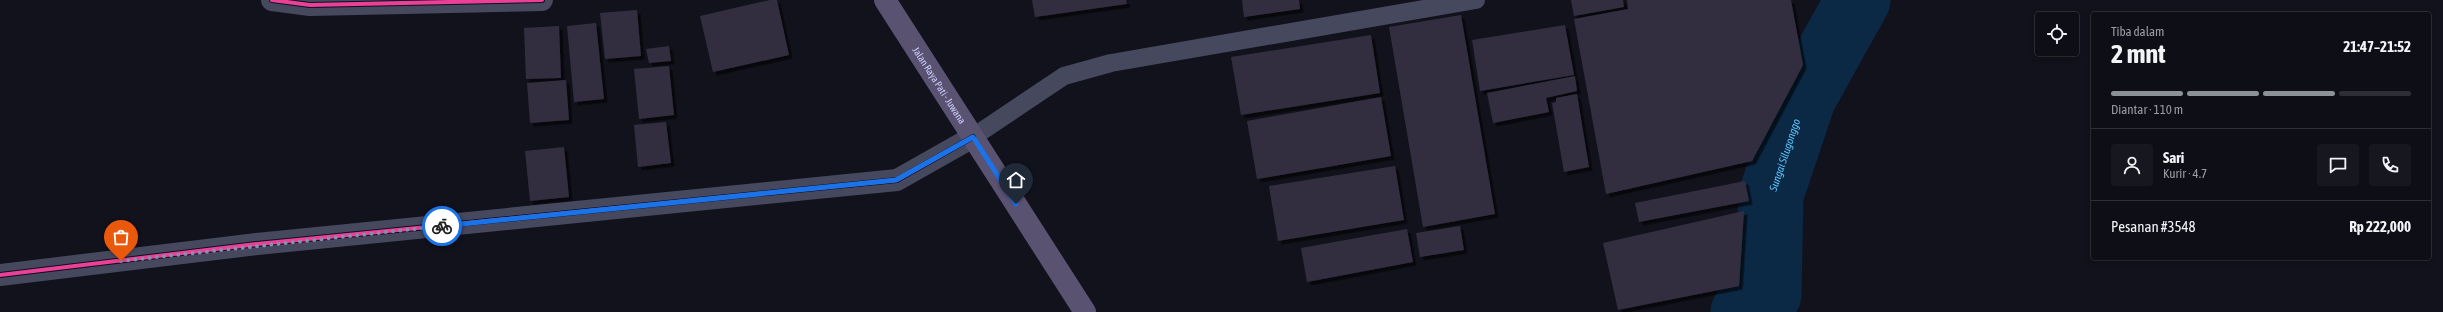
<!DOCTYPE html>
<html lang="id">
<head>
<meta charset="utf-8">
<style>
	:root { --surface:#0e0e16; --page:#17171f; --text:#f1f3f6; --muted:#9b9ca1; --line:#2e2e35; --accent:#8c9099 }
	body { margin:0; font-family:"Asap Condensed",sans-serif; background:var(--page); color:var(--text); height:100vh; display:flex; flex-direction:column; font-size:15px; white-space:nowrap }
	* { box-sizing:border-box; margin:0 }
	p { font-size:13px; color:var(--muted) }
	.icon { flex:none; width:22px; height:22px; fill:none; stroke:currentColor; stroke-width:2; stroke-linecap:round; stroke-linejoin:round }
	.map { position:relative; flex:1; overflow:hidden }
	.sheet { position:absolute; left:2091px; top:12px; width:340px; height:248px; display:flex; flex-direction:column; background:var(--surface); border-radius:4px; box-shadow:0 2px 6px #0003,0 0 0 1px var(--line) }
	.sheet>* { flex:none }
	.controls { position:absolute; left:2035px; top:12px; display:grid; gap:8px }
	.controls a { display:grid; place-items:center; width:44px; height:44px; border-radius:4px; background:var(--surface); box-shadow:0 2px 6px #0003,0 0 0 1px var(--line); font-size:20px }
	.pin { position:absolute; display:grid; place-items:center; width:34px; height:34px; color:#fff; margin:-41px -17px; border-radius:50% 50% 50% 0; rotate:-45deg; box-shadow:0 0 4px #0007 }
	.pin .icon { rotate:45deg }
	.courier { position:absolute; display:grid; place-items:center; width:40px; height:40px; margin:-20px; border:3px solid #1a73e8; border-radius:50%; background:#fff; color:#222; box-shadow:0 1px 5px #0007 }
	.summary em { font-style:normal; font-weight:700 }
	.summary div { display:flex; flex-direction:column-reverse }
	.summary { display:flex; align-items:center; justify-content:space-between; height:68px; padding:0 20px }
	h1 { font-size:26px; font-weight:700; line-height:30px }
	.bar { display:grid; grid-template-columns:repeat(4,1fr); gap:6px 4px; align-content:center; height:48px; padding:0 20px }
	.bar i { height:5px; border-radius:3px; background:var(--line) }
	.bar .active { background:var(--accent) }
	.bar p { grid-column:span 4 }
	.line { display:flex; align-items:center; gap:10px; padding:0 20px; border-top:1px solid var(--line) }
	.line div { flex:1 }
	.round { display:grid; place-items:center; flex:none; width:42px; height:42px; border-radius:4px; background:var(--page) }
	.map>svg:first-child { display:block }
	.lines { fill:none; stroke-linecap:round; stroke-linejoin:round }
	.river { stroke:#0b2844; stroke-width:65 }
	.building { fill:#302f40; filter:url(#shadow) }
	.service { stroke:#46485e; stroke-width:18 }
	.minor { stroke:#46485e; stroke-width:22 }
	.primary { stroke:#595271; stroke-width:22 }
	.cycleway-casing { stroke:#0e0d22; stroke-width:6 }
	.cycleway { stroke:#ea4096; stroke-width:4 }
	.done { stroke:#8c8cb0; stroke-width:4; stroke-dasharray:0 7.2 }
	.route { stroke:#1a73e8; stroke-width:5 }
	.labels { text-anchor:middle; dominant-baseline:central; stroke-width:3.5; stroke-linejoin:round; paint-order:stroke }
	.street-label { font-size:10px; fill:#ceceff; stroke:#0e0d22 }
	.water-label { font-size:11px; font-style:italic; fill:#5cc6ff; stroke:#0e0d22 }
</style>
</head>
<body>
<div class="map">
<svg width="2443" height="312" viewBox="0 0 2443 312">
	<defs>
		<filter id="shadow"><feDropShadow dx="3.5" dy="3.5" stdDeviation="0" flood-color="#0009"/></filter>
	</defs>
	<rect width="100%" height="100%" fill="#12121d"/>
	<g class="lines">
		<!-- river -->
		<path class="river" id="s1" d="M1743 312 1769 294 1771 195 1804 97 1858 0"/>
	</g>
	<!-- building -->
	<path class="building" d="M770 0H777L789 55 713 72 700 16Z
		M1032 0H1126L1127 4 1035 17Z
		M1242 0H1299L1300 9 1244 17Z
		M1571 0H1623L1624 7 1574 16Z
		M1627 0H1791L1803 65 1752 161 1606 194 1574 19 1628 9Z
		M637 10 641 56 605 59 600 13Z
		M1461 15 1495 214 1423 227 1389 27Z
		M596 23 604 99 574 102 567 26Z
		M1565 25 1574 75 1480 91 1472 40Z
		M559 26 561 78 526 79 524 28Z
		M1371 35 1380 93 1241 115 1231 57Z
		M669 46 671 61 649 63 646 49Z
		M669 66 674 115 639 119 634 69Z
		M1575 76 1577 91 1546 98 1549 112 1493 123 1487 93Z
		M566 80 569 120 530 123 527 83Z
		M1577 94 1589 167 1564 172 1552 103 1556 102V98Z
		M1381 97 1391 156 1257 179 1247 121Z
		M666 122 671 163 638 167 634 125Z
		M564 147 569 197 530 201 525 151Z
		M1395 166 1404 220 1278 241 1269 186Z
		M1745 181 1749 201 1639 222 1635 203Z
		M1744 211 1739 286 1618 310 1603 243Z
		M1460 226 1464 250 1420 257 1416 233Z
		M1407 229 1413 262 1307 282 1301 248Z"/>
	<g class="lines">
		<!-- service -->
		<path class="service" d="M973 137 1064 76 1111 63 1476 0"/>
		<!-- minor -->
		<path class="minor" d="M272 0 310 5 542 0
			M0 275 257 244 897 180 973 137"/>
		<!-- primary -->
		<path class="primary" id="s2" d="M885 0 1085 312"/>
		<!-- cycleway casing -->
		<g class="cycleway-casing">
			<path id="cycleway" d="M272 0 310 5 542 0
				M0 275 257 244 897 180 973 137"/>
		</g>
		<!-- cycleway -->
		<use href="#cycleway" class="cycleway"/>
	</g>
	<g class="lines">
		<!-- done -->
		<path class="done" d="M121 261 442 226"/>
		<!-- route -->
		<path class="route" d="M442 226 896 180 973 137 1016 204"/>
	</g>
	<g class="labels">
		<!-- street labels -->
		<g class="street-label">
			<text stroke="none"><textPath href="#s2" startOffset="101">Jalan Raya Pati - Juwana</textPath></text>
		</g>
		<!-- water labels -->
		<g class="water-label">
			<text stroke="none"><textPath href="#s1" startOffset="173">Sungai Silugonggo</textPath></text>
		</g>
	</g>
</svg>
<div class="controls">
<a><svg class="icon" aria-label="locate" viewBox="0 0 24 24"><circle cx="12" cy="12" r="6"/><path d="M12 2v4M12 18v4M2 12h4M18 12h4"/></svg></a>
</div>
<div class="pin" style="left:121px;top:261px;background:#ea580c"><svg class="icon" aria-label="bag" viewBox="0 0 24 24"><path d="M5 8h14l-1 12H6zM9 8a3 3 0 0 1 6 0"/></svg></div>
<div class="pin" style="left:1016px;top:204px;background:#1f2937"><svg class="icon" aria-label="home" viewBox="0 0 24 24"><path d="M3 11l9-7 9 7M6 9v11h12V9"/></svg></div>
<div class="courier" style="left:442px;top:226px"><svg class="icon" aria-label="bike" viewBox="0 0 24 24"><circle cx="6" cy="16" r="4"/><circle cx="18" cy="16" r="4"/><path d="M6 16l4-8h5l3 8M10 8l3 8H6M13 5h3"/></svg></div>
<section class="sheet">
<div class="summary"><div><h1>2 mnt</h1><p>Tiba dalam</p></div><em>21:47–21:52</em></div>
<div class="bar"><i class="active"></i><i class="active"></i><i class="active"></i><i></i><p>Diantar · 110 m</p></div>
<div class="line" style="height:72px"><a class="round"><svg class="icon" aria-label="person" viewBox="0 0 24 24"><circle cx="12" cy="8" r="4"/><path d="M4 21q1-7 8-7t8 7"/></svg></a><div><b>Sari</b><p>Kurir · 4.7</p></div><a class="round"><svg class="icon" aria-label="chat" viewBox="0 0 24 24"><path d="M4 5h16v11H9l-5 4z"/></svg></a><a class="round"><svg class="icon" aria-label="phone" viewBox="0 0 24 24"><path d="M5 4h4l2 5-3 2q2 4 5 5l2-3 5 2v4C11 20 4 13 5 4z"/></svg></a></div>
<div class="line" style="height:52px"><div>Pesanan #3548</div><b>Rp 222,000</b></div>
</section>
</div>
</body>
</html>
